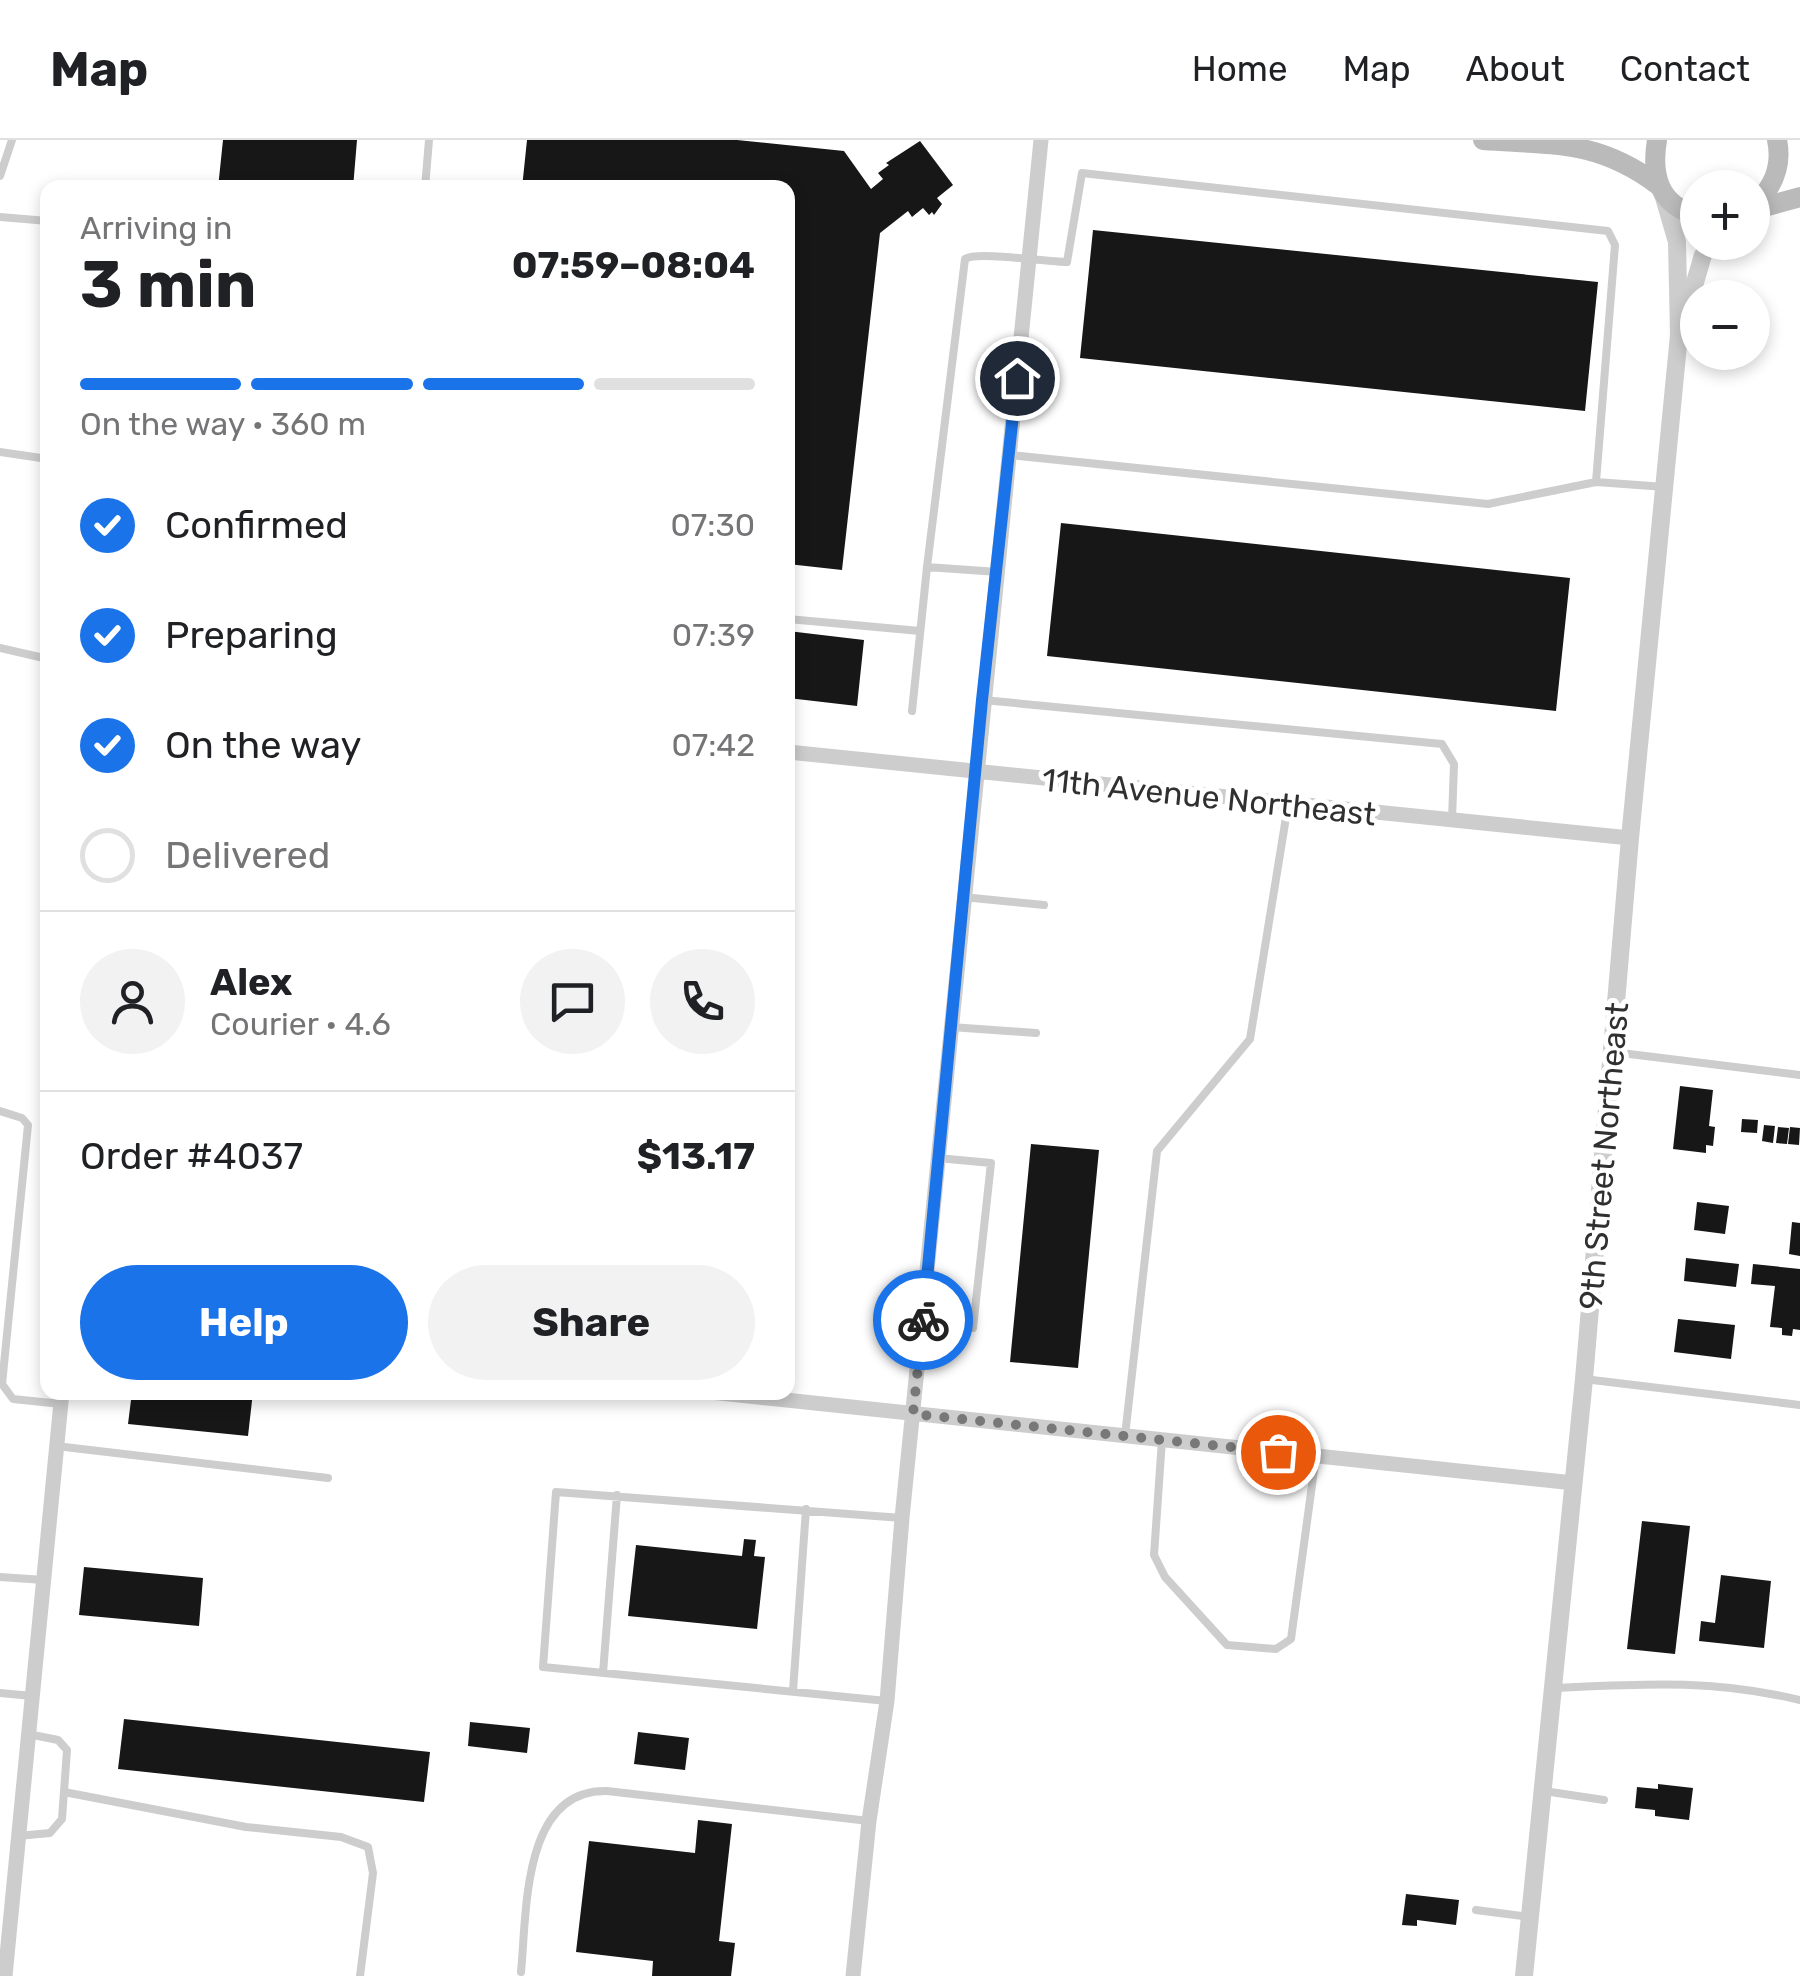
<!DOCTYPE html>
<html lang="en">
<head>
<meta charset="utf-8">
<style>
	:root { --surface:#fff; --page:#f2f2f2; --text:#202124; --muted:#757577; --line:#e0e0e0; --accent:#1a73e8 }
	body { margin:0; font-family:Rubik,sans-serif; background:var(--page); color:var(--text); height:100vh; display:flex; flex-direction:column; font-size:38px; white-space:nowrap }
	* { box-sizing:border-box; margin:0 }
	p { font-size:32px; color:var(--muted) }
	.icon { flex:none; width:55px; height:55px; fill:none; stroke:currentColor; stroke-width:2; stroke-linecap:round; stroke-linejoin:round }
	.map { position:relative; flex:1; overflow:hidden }
	.drawer { position:absolute; left:40px; top:40px; width:755px; height:1220px; display:flex; flex-direction:column; background:var(--surface); border-radius:20px; box-shadow:0 5px 15px #0003 }
	.drawer>* { flex:none }
	.tools { position:absolute; left:1680px; top:30px; display:grid; gap:20px }
	.tools a { display:grid; place-items:center; width:90px; height:90px; border-radius:50%; background:var(--surface); box-shadow:0 5px 15px #0003; font-size:50px }
	.pin { position:absolute; display:grid; place-items:center; width:85px; height:85px; color:#fff; margin:-42px; border:5px solid #fff; border-radius:50%; box-shadow:0 2px 10px #0007 }
	.courier { position:absolute; display:grid; place-items:center; width:100px; height:100px; margin:-50px; border:8px solid #1a73e8; border-radius:50%; background:#fff; color:#222; box-shadow:0 2px 12px #0007 }
	.summary em { font-style:normal; font-weight:700 }
	.summary div { display:flex; flex-direction:column-reverse }
	.summary { display:flex; align-items:center; justify-content:space-between; height:170px; padding:0 40px }
	h1 { font-size:65px; font-weight:700; line-height:75px }
	.bar { display:grid; grid-template-columns:repeat(4,1fr); gap:15px 10px; align-content:center; height:120px; padding:0 40px }
	.bar i { height:12px; border-radius:8px; background:var(--line) }
	.bar .active { background:var(--accent) }
	.bar p { grid-column:span 4 }
	.line { display:flex; align-items:center; gap:25px; padding:0 40px; border-top:2px solid var(--line) }
	.line div { flex:1 }
	.round { display:grid; place-items:center; flex:none; width:105px; height:105px; border-radius:52px; background:var(--page) }
	ol { padding:0 40px; list-style:none }
	li { display:flex; align-items:center; gap:30px; height:110px }
	li p { margin-inline-start:auto }
	li .icon { padding:10px; border-radius:50%; background:var(--accent); color:#fff; stroke-width:4 }
	li:last-child { color:var(--muted) }
	li i { width:55px; height:55px; border:5px solid var(--line); border-radius:50% }
	.action { display:flex; gap:20px; margin-top:auto; padding:20px 40px }
	.action a { flex:1; height:115px; border-radius:60px; background:var(--accent); color:#fff; font-size:40px; font-weight:700; line-height:115px; text-align:center }
	.action a+a { background:var(--page); color:var(--text) }
	header { display:flex; align-items:center; gap:60px; box-sizing:border-box; height:140px; padding:0 50px; background:var(--surface); border-bottom:2px solid var(--line) }
	header strong { font-size:48px }
	nav { display:flex; gap:55px; margin-inline-start:auto; font-size:35px }
	.map>svg:first-child { display:block }
	.building { fill:#171717 }
	.lines { fill:none; stroke-linecap:round; stroke-linejoin:round }
	.service { stroke:#cdcdcd; stroke-width:8 }
	.minor { stroke:#cdcdcd; stroke-width:15 }
	.tertiary { stroke:#cdcdcd; stroke-width:18 }
	.secondary { stroke:#bababa; stroke-width:20 }
	.done { stroke:#787878; stroke-width:10; stroke-dasharray:0 18 }
	.route { stroke:#1a73e8; stroke-width:12 }
	.labels { text-anchor:middle; dominant-baseline:central; stroke-width:10; stroke-linejoin:round; paint-order:stroke }
	.street-label { font-size:32px; fill:#303030; stroke:#fff }
</style>
</head>
<body>
<header>
<strong>Map</strong>
<nav><a>Home</a><a>Map</a><a>About</a><a>Contact</a></nav>
</header>
<div class="map">
<svg width="1800" height="1836" viewBox="0 0 1800 1836">
	<rect width="100%" height="100%" fill="#fff"/>
	<!-- building -->
	<path class="building" d="M223 0H357L353 48H218Z
		M527 0H737L844 11 871 49 883 39 878 33 889 25 886 23 920 1 953 45 937 58 942 64 934 75 932 72 929 75 923 68 912 77 908 71 880 93 842 430 788 424V48H522Z
		M1093 90 1598 142 1585 271 1080 218Z
		M1061 383 1570 438 1556 571 1047 516Z
		M788 491 864 500 857 566 788 558Z
		M1680 946 1713 950 1709 986 1715 987 1713 1006 1706 1005V1013L1673 1009Z
		M1742 979 1758 980 1757 993 1741 992Z
		M1764 985 1775 986 1773 1003 1762 1001Z
		M1778 987 1789 988 1787 1004 1776 1003Z
		M1790 987 1800 988 1799 1005 1788 1004Z
		M1031 1004 1099 1010 1078 1228 1010 1222Z
		M1697 1062 1729 1066 1725 1094 1694 1090Z
		M1792 1082 1800 1083V1116L1789 1114Z
		M1686 1118 1739 1124 1736 1147 1684 1141Z
		M1753 1124 1800 1129V1190L1793 1189 1792 1196 1782 1195V1188L1770 1187 1775 1146 1751 1144Z
		M1678 1179 1735 1185 1731 1219 1674 1212Z
		M132 1252H253L248 1296 128 1284Z
		M1642 1381 1690 1386 1675 1514 1627 1509Z
		M744 1399 756 1400 754 1416 765 1417 757 1489 628 1476 636 1405 742 1416Z
		M84 1427 203 1438 199 1486 79 1475Z
		M1721 1435 1771 1441 1764 1508 1699 1501 1701 1481 1715 1483Z
		M124 1579 430 1612 424 1662 118 1629Z
		M470 1582 530 1588 527 1613 468 1606Z
		M638 1592 689 1598 685 1630 634 1624Z
		M1658 1644 1693 1648 1689 1680 1655 1676V1670L1635 1668 1637 1647 1658 1649Z
		M698 1680 732 1684 719 1801 735 1803 731 1836H652L653 1821 576 1812 589 1701 695 1713Z
		M1406 1754 1459 1760 1456 1785 1417 1780V1786L1402 1785Z"/>
	<g class="lines">
		<!-- service -->
		<path class="service" d="M0 36 12 0
			M425 48 429 0
			M0 77 48 81
			M0 312 48 319
			M1010 315 1488 364 1596 342 1665 347
			M998 432 927 427 965 119C978 111 1045 122 1067 122L1082 33 1608 91 1615 105 1596 342
			M788 479 920 491
			M0 508 48 519
			M983 560 1442 604 1454 624 1452 680
			M912 571 927 427
			M963 757 1044 765
			M951 887 1036 893
			M1613 912 1800 935
			M0 971 22 978 28 985 2 1244 13 1259 61 1264
			M922 1186 973 1188 991 1023 938 1018
			M1584 1239 1800 1265
			M1125 1296 1157 1011 1250 899 1288 665
			M1162 1300 1154 1415 1165 1437 1227 1505 1276 1509 1291 1499 1316 1316
			M56 1306 328 1338
			M0 1437 44 1440
			M603 1533 617 1355
			M1553 1548C1643 1544 1711 1539 1800 1560
			M793 1551 806 1369
			M0 1553 32 1556
			M887 1561 543 1527 556 1352 902 1378
			M1544 1651 1604 1660
			M64 1652 246 1687 341 1697 368 1707 373 1733 360 1836
			M18 1696 50 1693 62 1679 67 1610 58 1600 28 1594
			M1476 1770 1530 1777
			M521 1832C527 1771 522 1649 607 1651L869 1681"/>
		<!-- minor -->
		<path class="minor" d="M788 612 1630 698
			M710 1252 1574 1343
			M5 1836 62 1252
			M853 1836 869 1681 887 1561 902 1378 1041 0"/>
		<!-- tertiary -->
		<path class="tertiary" d="M1684 180 1703 115 1712 102
			M1524 1836 1584 1239 1630 698 1679 195 1677 102 1663 54"/>
		<!-- secondary -->
		<path class="secondary" d="M1483 0C1554 5 1598 0 1658 45
			M1657 0C1651 36 1659 65 1698 76
			M1752 68C1772 49 1783 28 1777 0
			M1754 70 1800 57"/>
	</g>
	<g class="lines">
		<!-- done -->
		<path class="done" d="M923 1180 913 1274 1278 1312"/>
		<!-- route -->
		<path class="route" d="M923 1180 982 560 1017 238"/>
	</g>
	<g class="labels">
		<!-- street labels -->
		<g class="street-label">
			<text transform="translate(1209 657) rotate(6)">11th Avenue Northeast</text>
			<text transform="translate(1604 1016) rotate(-85)">9th Street Northeast</text>
		</g>
	</g>
</svg>
<div class="tools">
<a>+</a>
<a>−</a>
</div>
<div class="pin" style="left:1278px;top:1312px;background:#ea580c"><svg class="icon" aria-label="bag" viewBox="0 0 24 24"><path d="M5 8h14l-1 12H6zM9 8a3 3 0 0 1 6 0"/></svg></div>
<div class="pin" style="left:1017px;top:238px;background:#1f2937"><svg class="icon" aria-label="home" viewBox="0 0 24 24"><path d="M3 11l9-7 9 7M6 9v11h12V9"/></svg></div>
<div class="courier" style="left:923px;top:1180px"><svg class="icon" aria-label="bike" viewBox="0 0 24 24"><circle cx="6" cy="16" r="4"/><circle cx="18" cy="16" r="4"/><path d="M6 16l4-8h5l3 8M10 8l3 8H6M13 5h3"/></svg></div>
<section class="drawer">
<div class="summary"><div><h1>3 min</h1><p>Arriving in</p></div><em>07:59–08:04</em></div>
<div class="bar"><i class="active"></i><i class="active"></i><i class="active"></i><i></i><p>On the way · 360 m</p></div>
<ol>
<li><svg class="icon" aria-label="check" viewBox="0 0 24 24"><path d="M5 12l5 5 9-10"/></svg>Confirmed<p>07:30</p></li>
<li><svg class="icon" aria-label="check" viewBox="0 0 24 24"><path d="M5 12l5 5 9-10"/></svg>Preparing<p>07:39</p></li>
<li><svg class="icon" aria-label="check" viewBox="0 0 24 24"><path d="M5 12l5 5 9-10"/></svg>On the way<p>07:42</p></li>
<li><i></i>Delivered</li>
</ol>
<div class="line" style="height:180px"><a class="round"><svg class="icon" aria-label="person" viewBox="0 0 24 24"><circle cx="12" cy="8" r="4"/><path d="M4 21q1-7 8-7t8 7"/></svg></a><div><b>Alex</b><p>Courier · 4.6</p></div><a class="round"><svg class="icon" aria-label="chat" viewBox="0 0 24 24"><path d="M4 5h16v11H9l-5 4z"/></svg></a><a class="round"><svg class="icon" aria-label="phone" viewBox="0 0 24 24"><path d="M5 4h4l2 5-3 2q2 4 5 5l2-3 5 2v4C11 20 4 13 5 4z"/></svg></a></div>
<div class="line" style="height:130px"><div>Order #4037</div><b>$13.17</b></div>
<div class="action"><a>Help</a><a>Share</a></div>
</section>
</div>
</body>
</html>
